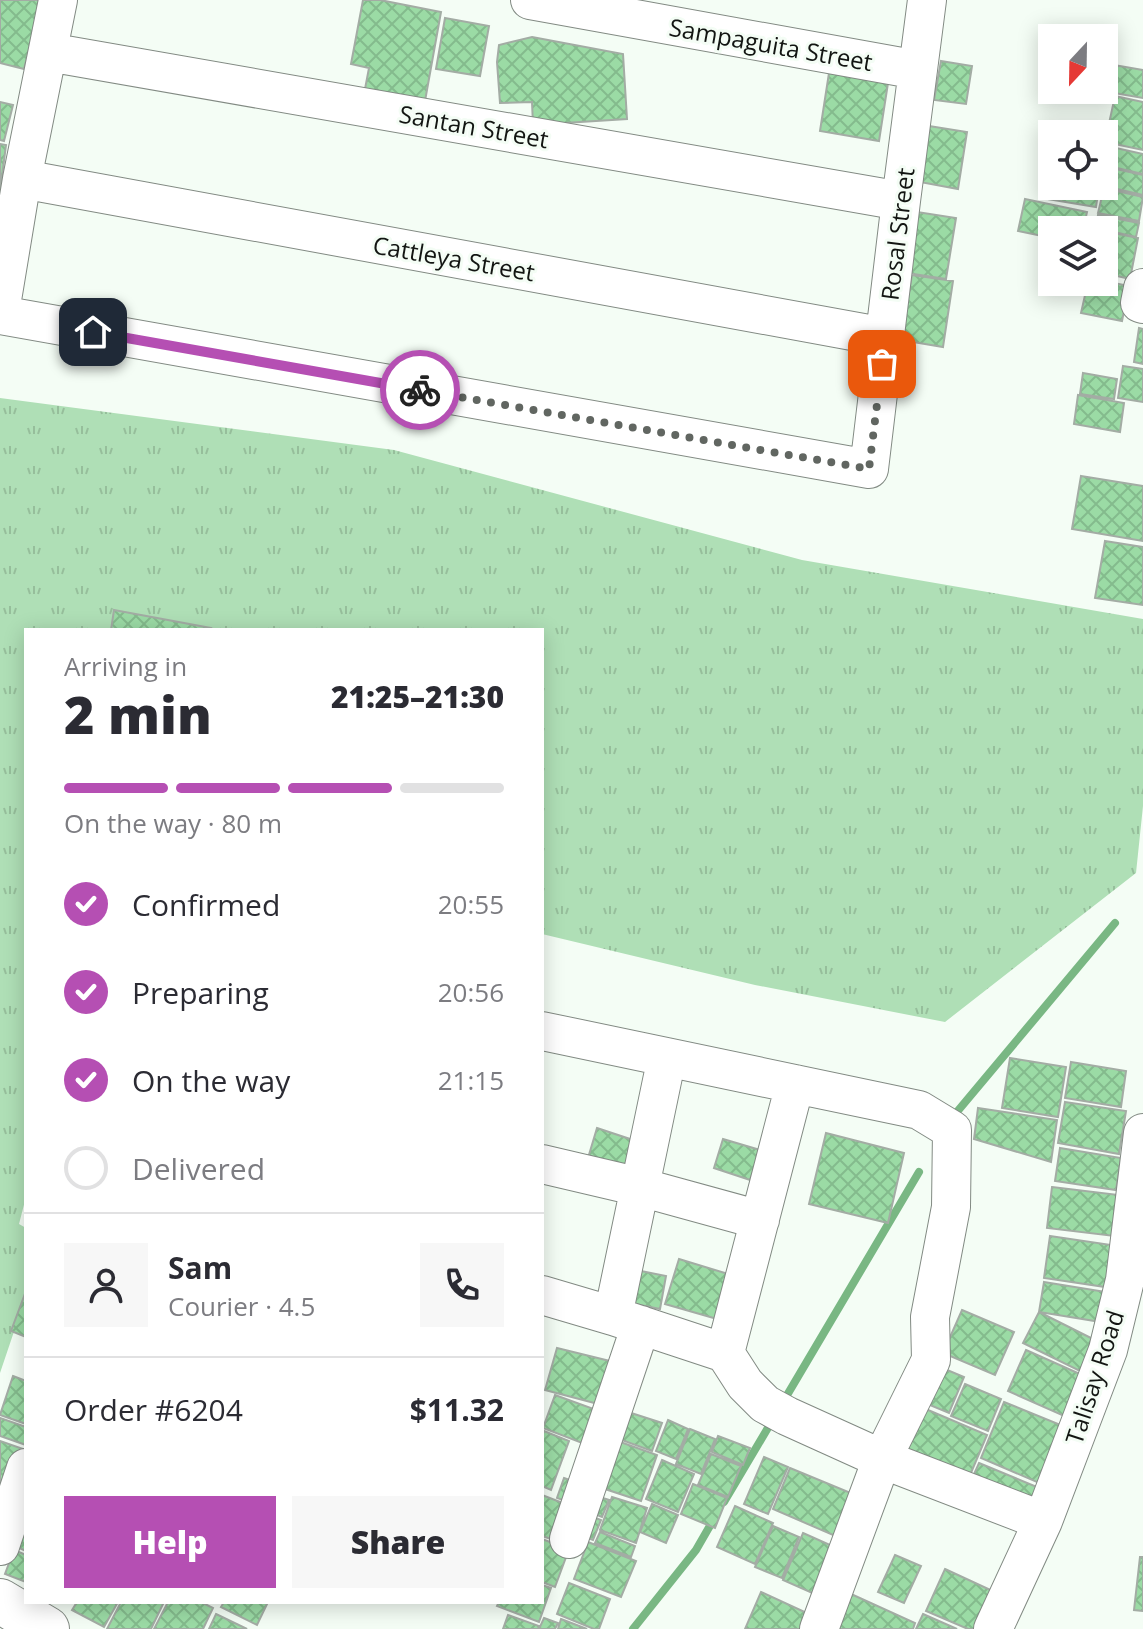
<!DOCTYPE html>
<html lang="en">
<head>
<meta charset="utf-8">
<style>
	:root { --surface:#fff; --page:#f7f7f7; --text:#2b2b33; --muted:#7c7c81; --line:#e1e1e2; --accent:#b54fb3 }
	body { margin:0; font-family:"Open Sans",sans-serif; background:var(--page); color:var(--text); height:100vh; display:flex; flex-direction:column; font-size:30px; white-space:nowrap }
	* { box-sizing:border-box; margin:0 }
	p { font-size:26px; color:var(--muted) }
	.icon { flex:none; width:44px; height:44px; fill:none; stroke:currentColor; stroke-width:2; stroke-linecap:round; stroke-linejoin:round }
	.map { position:relative; flex:1; overflow:hidden }
	.drawer { position:absolute; left:24px; top:628px; width:520px; height:976px; display:flex; flex-direction:column; background:var(--surface); border-radius:0px; box-shadow:0 4px 20px #0003 }
	.drawer>* { flex:none }
	.needle { width:52px; rotate:202deg }
	.buttons { position:absolute; left:1038px; top:24px; display:grid; gap:16px }
	.buttons a { display:grid; place-items:center; width:80px; height:80px; border-radius:0px; background:var(--surface); box-shadow:0 4px 20px #0003; font-size:40px }
	.pin { position:absolute; display:grid; place-items:center; width:68px; height:68px; color:#fff; margin:-34px; border-radius:16px; box-shadow:0 4px 12px #0006 }
	.courier { position:absolute; display:grid; place-items:center; width:80px; height:80px; margin:-40px; border:6px solid #b54fb3; border-radius:50%; background:#fff; color:#222; box-shadow:0 2px 10px #0007 }
	.headline em { font-style:normal; font-weight:800 }
	.headline div { display:flex; flex-direction:column-reverse }
	.headline { display:flex; align-items:center; justify-content:space-between; height:136px; padding:0 40px }
	h1 { font-size:52px; font-weight:800; line-height:60px }
	.bar { display:grid; grid-template-columns:repeat(4,1fr); gap:12px 8px; align-content:center; height:96px; padding:0 40px }
	.bar i { height:10px; border-radius:6px; background:var(--line) }
	.bar .selected { background:var(--accent) }
	.bar p { grid-column:span 4 }
	.line { display:flex; align-items:center; gap:20px; padding:0 40px; border-top:2px solid var(--line) }
	.line div { flex:1 }
	.round { display:grid; place-items:center; flex:none; width:84px; height:84px; border-radius:0px; background:var(--page) }
	ol { padding:0 40px; list-style:none }
	li { display:flex; align-items:center; gap:24px; height:88px }
	li p { margin-inline-start:auto }
	li .icon { padding:8px; border-radius:50%; background:var(--accent); color:#fff; stroke-width:4 }
	li:last-child { color:var(--muted) }
	li i { width:44px; height:44px; border:4px solid var(--line); border-radius:50% }
	.cta { display:flex; gap:16px; margin-top:auto; padding:16px 40px }
	.cta a { flex:1; height:92px; border-radius:0px; background:var(--accent); color:#fff; font-size:32px; font-weight:800; line-height:92px; text-align:center }
	.cta a+a { background:var(--page); color:var(--text) }
	.map>svg:first-child { display:block }
	.grass { fill:url(#grass-tufts) }
	.lines { fill:none; stroke-linecap:round; stroke-linejoin:round }
	.stream { stroke:#79b783; stroke-width:8 }
	.building { fill:url(#building-cross-hatch); stroke:#a3aca4; stroke-width:2 }
	.minor-casing { stroke:#828a83; stroke-width:40 }
	.major-casing { stroke:#828a83; stroke-width:46 }
	.minor { stroke:#fff; stroke-width:38 }
	.major { stroke:#fff; stroke-width:44 }
	.done { stroke:#616661; stroke-width:8; stroke-dasharray:0 14.4 }
	.route { stroke:#b54fb3; stroke-width:10 }
	.labels { text-anchor:middle; dominant-baseline:central; stroke-width:6; stroke-linejoin:round; paint-order:stroke }
	.street-label { font-size:24px; fill:#121512; stroke:#f4fdf5 }
</style>
</head>
<body>
<div class="map">
<svg width="1143" height="1629" viewBox="0 0 1143 1629">
	<defs>
		<pattern id="grass-tufts" width="24" height="20" patternUnits="userSpaceOnUse" patternTransform="scale(2)"><rect width="24" height="20" fill="#afdfb6"/><path d="M3 7l-1-3M5 7V3M7 7l1-3M15 17l-1-3M17 17v-4M19 17l1-3" fill="none" stroke="#96be9b"/></pattern>
		<pattern id="building-cross-hatch" width="8" height="8" patternUnits="userSpaceOnUse" patternTransform="scale(2)"><rect width="8" height="8" fill="#9bdba5"/><path d="M0 0l8 8M0 8l8-8" fill="none" stroke="#84bb8d"/></pattern>
	</defs>
	<rect width="100%" height="100%" fill="#f4fdf5"/>
	<!-- grass -->
	<path class="grass" d="M0 398 394 450 802 560 1143 619V806L1136 873 945 1022 755 985 542 934V630H26V1197L19 1224 26 1228V1296L0 1373Z"/>
	<g class="lines">
		<!-- stream -->
		<path class="stream" d="M951 1119 1115 923
			M783 1402 919 1172
			M724 1502 772 1421
			M633 1629 696 1550 715 1517"/>
	</g>
	<!-- building -->
	<path class="building" d="M0 0H42L24 69 0 63Z
		M363 0H380L441 12 425 101 365 89 369 68 351 64Z
		M445 18 489 26 480 76 436 69Z
		M532 37 623 54 627 119 533 125 532 102 500 103 497 62 499 45Z
		M941 61 972 66 966 104 934 100Z
		M1114 65 1143 70V98L1108 92Z
		M829 73 888 83 879 141 820 131Z
		M1115 96 1143 102V150L1105 142Z
		M0 102 13 105 4 141 0 140Z
		M929 126 967 132 958 189 920 182Z
		M0 144 6 145 0 192Z
		M1107 146 1143 154V174L1104 165Z
		M1107 167 1143 175V195L1104 186Z
		M1052 169V186H1099L1096 207 1047 199Z
		M1104 188 1143 197 1139 221 1098 213Z
		M1025 199 1087 212 1083 230H1052V238L1018 231Z
		M917 212 956 218 946 279 907 273Z
		M1098 215 1139 223 1136 237 1096 228Z
		M1104 231 1138 238 1130 279 1104 273Z
		M912 275 953 281 943 347 901 340Z
		M1104 281 1129 286 1122 321 1081 313 1088 282H1104Z
		M1139 328 1143 329V364L1134 362Z
		M1123 366 1143 369V402L1118 398Z
		M1083 373 1117 379 1114 399 1080 394Z
		M1078 395 1124 403 1120 432 1074 424Z
		M1081 476 1143 486V541L1072 529Z
		M1105 541 1143 547V605L1095 598Z
		M114 610 211 628 210 630H111Z
		M1010 1058 1066 1067 1058 1117 1002 1108Z
		M1071 1062 1126 1071 1121 1107 1065 1098Z
		M1065 1102 1126 1111 1119 1154 1058 1143Z
		M978 1108 1057 1120 1051 1162 974 1139Z
		M597 1128 633 1140 624 1170 588 1158Z
		M826 1133 904 1153 888 1223 809 1204Z
		M723 1139 760 1150 750 1180 714 1168Z
		M1060 1148 1121 1158 1116 1190 1055 1181Z
		M1052 1187 1119 1195 1114 1236 1047 1228Z
		M1050 1236 1118 1246 1112 1288 1044 1278Z
		M679 1259 738 1277 724 1321 665 1304Z
		M636 1270 666 1276 660 1309 630 1303Z
		M1044 1282 1112 1293 1107 1323 1039 1312Z
		M26 1291V1337L11 1331Z
		M962 1310 1014 1332 995 1375 943 1353Z
		M1039 1312 1099 1342 1084 1373 1023 1343Z
		M557 1348 614 1362 602 1405 545 1390Z
		M1026 1350 1089 1378 1071 1419 1008 1391Z
		M940 1367 964 1377 949 1413 925 1403Z
		M13 1376 26 1381V1424L0 1415Z
		M965 1384 1001 1399 988 1431 951 1416Z
		M555 1395 602 1412 590 1446 543 1428Z
		M1004 1402 1068 1428 1044 1485 981 1458Z
		M921 1407 987 1435 968 1480 902 1453Z
		M625 1411 662 1423 652 1451 616 1438Z
		M0 1418 26 1427V1445L0 1436Z
		M668 1420 688 1429 676 1459 656 1451Z
		M690 1429 715 1439 701 1474 676 1464Z
		M544 1431 569 1441 551 1490 542 1486V1437Z
		M718 1436 750 1448 743 1465 712 1452Z
		M612 1439 657 1455 641 1501 596 1486Z
		M0 1441 26 1450 0 1492Z
		M711 1454 741 1466 728 1497 698 1485Z
		M764 1457 788 1467 768 1514 744 1504Z
		M662 1460 694 1474 678 1512 646 1499Z
		M979 1463 1037 1487 1029 1507 970 1483Z
		M790 1468 858 1496 840 1538 773 1509Z
		M564 1478 584 1485 577 1505 557 1498Z
		M693 1484 727 1498 715 1528 681 1514Z
		M542 1495 576 1508 563 1543 542 1536Z
		M593 1495 609 1500 602 1517 587 1511Z
		M612 1497 647 1508 636 1543 600 1530Z
		M652 1504 678 1515 666 1543 640 1532Z
		M735 1506 773 1523 755 1564 717 1547Z
		M26 1512V1551L12 1545Z
		M585 1514 601 1520 593 1540 577 1534Z
		M773 1526 799 1537 782 1578 755 1567Z
		M600 1532 635 1546 631 1557 595 1543Z
		M803 1533 839 1549 819 1596 783 1580Z
		M542 1539 569 1549 555 1587 542 1582Z
		M588 1542 636 1561 621 1597 574 1579Z
		M14 1550 26 1555V1582L5 1574Z
		M895 1555 921 1566 904 1603 878 1592Z
		M1140 1557H1143V1611L1134 1610Z
		M945 1569 997 1593 980 1629H968L926 1611Z
		M569 1583 610 1599 599 1629H594L557 1614Z
		M542 1585 551 1588 539 1622 497 1606 499 1602H542Z
		M761 1592 809 1614 802 1629H745Z
		M851 1594 915 1623 913 1629H838Z
		M77 1602H118L104 1627 72 1610Z
		M121 1602H164L151 1629H107Z
		M168 1602H201L213 1608 203 1629H154Z
		M224 1602H268L257 1625 221 1607Z
		M216 1614 247 1629H209Z
		M923 1614 957 1629H916Z
		M508 1615 539 1626 538 1629H503Z
		M544 1618 558 1623 555 1629H539Z
		M561 1619 587 1629H558Z"/>
	<g class="lines">
		<!-- minor casing -->
		<g class="minor-casing">
			<path id="minor" d="M530 0 918 70
				M48 52 901 201
				M22 179 885 337
				M1143 288 1140 303 1143 304
				M0 312 22 179 58 0
				M0 315 869 469 901 201 927 0
				M542 1031 919 1110 952 1130 951 1207 930 1317 931 1360 882 1459 819 1629
				M542 1164 640 1187 760 1220
				M542 1295 613 1316 725 1353 745 1384 765 1404 787 1416 882 1459 1043 1521
				M613 1316 667 1057
				M725 1353 795 1084
				M569 1539 641 1325
				M0 1546 26 1468
				M993 1629 1043 1521 1108 1350 1125 1280 1143 1133"/>
		</g>
		<!-- major casing -->
		<g class="major-casing">
			<path id="major" d="M0 1601 47 1629"/>
		</g>
		<!-- minor -->
		<use href="#minor" class="minor"/>
		<!-- major -->
		<use href="#major" class="major"/>
	</g>
	<g class="lines">
		<!-- done -->
		<path class="done" d="M420 390 869 469 882 364"/>
		<!-- route -->
		<path class="route" d="M93 332 420 390"/>
	</g>
	<g class="labels">
		<!-- street labels -->
		<g class="street-label">
			<text transform="translate(771 44) rotate(10)">Sampaguita Street</text>
			<text transform="translate(474 126) rotate(10)">Santan Street</text>
			<text transform="translate(897 234) rotate(-83)">Rosal Street</text>
			<text transform="translate(454 258) rotate(10)">Cattleya Street</text>
			<text transform="translate(1094 1377) rotate(-72)">Talisay Road</text>
		</g>
	</g>
</svg>
<div class="buttons">
<a><svg class="needle" viewBox="-14 -14 28 28"><path d="M0-13l5 13h-10z" fill="#e53935"/><path d="M0 13l5-13h-10z" fill="#7c7c81"/></svg></a>
<a><svg class="icon" aria-label="locate" viewBox="0 0 24 24"><circle cx="12" cy="12" r="6"/><path d="M12 2v4M12 18v4M2 12h4M18 12h4"/></svg></a>
<a><svg class="icon" aria-label="layers" viewBox="0 0 24 24"><path d="M12 4l9 5-9 5-9-5zM3 14l9 5 9-5"/></svg></a>
</div>
<div class="pin" style="left:882px;top:364px;background:#ea580c"><svg class="icon" aria-label="bag" viewBox="0 0 24 24"><path d="M5 8h14l-1 12H6zM9 8a3 3 0 0 1 6 0"/></svg></div>
<div class="pin" style="left:93px;top:332px;background:#1f2937"><svg class="icon" aria-label="home" viewBox="0 0 24 24"><path d="M3 11l9-7 9 7M6 9v11h12V9"/></svg></div>
<div class="courier" style="left:420px;top:390px"><svg class="icon" aria-label="bike" viewBox="0 0 24 24"><circle cx="6" cy="16" r="4"/><circle cx="18" cy="16" r="4"/><path d="M6 16l4-8h5l3 8M10 8l3 8H6M13 5h3"/></svg></div>
<section class="drawer">
<div class="headline"><div><h1>2 min</h1><p>Arriving in</p></div><em>21:25–21:30</em></div>
<div class="bar"><i class="selected"></i><i class="selected"></i><i class="selected"></i><i></i><p>On the way · 80 m</p></div>
<ol>
<li><svg class="icon" aria-label="check" viewBox="0 0 24 24"><path d="M5 12l5 5 9-10"/></svg>Confirmed<p>20:55</p></li>
<li><svg class="icon" aria-label="check" viewBox="0 0 24 24"><path d="M5 12l5 5 9-10"/></svg>Preparing<p>20:56</p></li>
<li><svg class="icon" aria-label="check" viewBox="0 0 24 24"><path d="M5 12l5 5 9-10"/></svg>On the way<p>21:15</p></li>
<li><i></i>Delivered</li>
</ol>
<div class="line" style="height:144px"><a class="round"><svg class="icon" aria-label="person" viewBox="0 0 24 24"><circle cx="12" cy="8" r="4"/><path d="M4 21q1-7 8-7t8 7"/></svg></a><div><b>Sam</b><p>Courier · 4.5</p></div><a class="round"><svg class="icon" aria-label="phone" viewBox="0 0 24 24"><path d="M5 4h4l2 5-3 2q2 4 5 5l2-3 5 2v4C11 20 4 13 5 4z"/></svg></a></div>
<div class="line" style="height:104px"><div>Order #6204</div><b>$11.32</b></div>
<div class="cta"><a>Help</a><a>Share</a></div>
</section>
</div>
</body>
</html>
